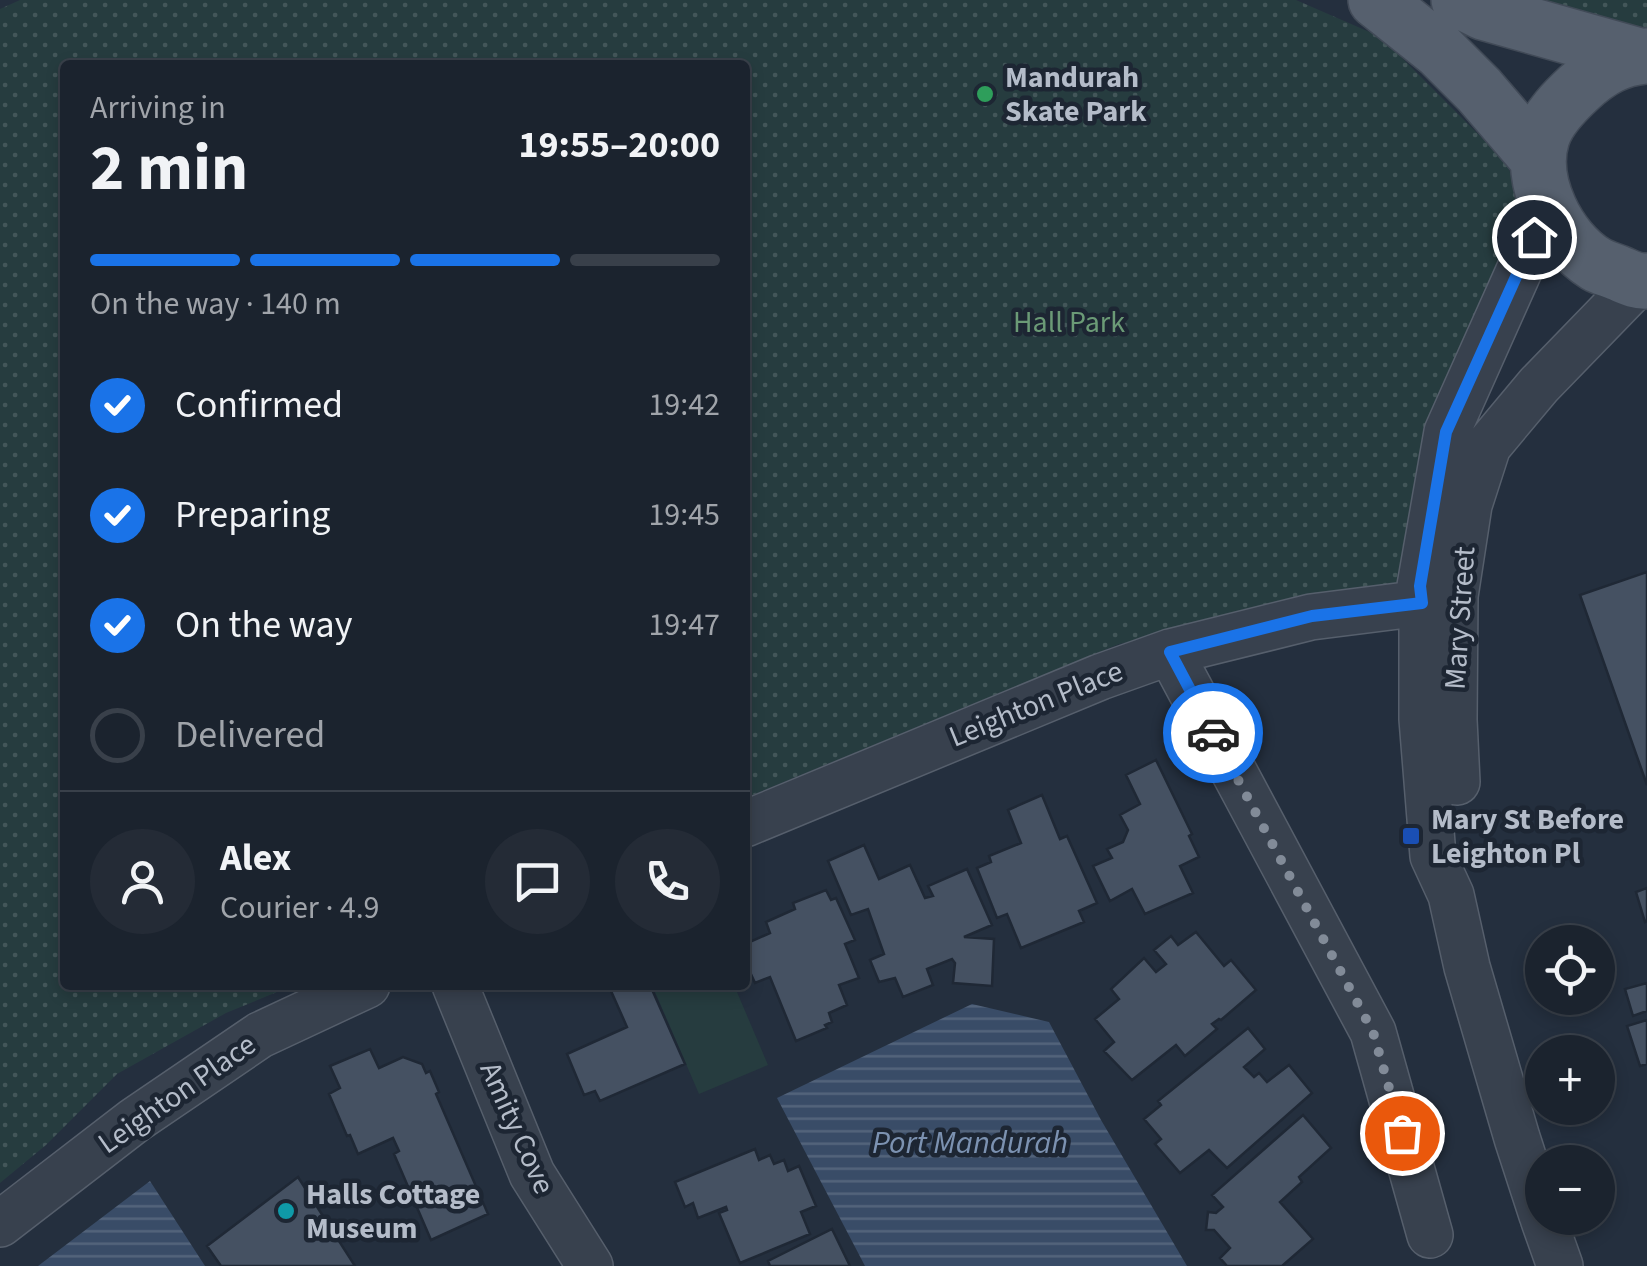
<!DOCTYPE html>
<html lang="en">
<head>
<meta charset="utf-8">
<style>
	:root { --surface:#1b232e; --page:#242b36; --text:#f1f3f6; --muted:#a0a4aa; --line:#39404a; --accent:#1a73e8 }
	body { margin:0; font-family:"Source Sans 3",sans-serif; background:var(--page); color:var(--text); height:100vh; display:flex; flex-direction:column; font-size:38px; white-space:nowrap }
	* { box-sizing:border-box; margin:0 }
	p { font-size:32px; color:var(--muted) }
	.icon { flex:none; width:55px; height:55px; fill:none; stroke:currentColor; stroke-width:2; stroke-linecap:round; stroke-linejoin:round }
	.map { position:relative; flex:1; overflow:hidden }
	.panel { position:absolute; left:60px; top:60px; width:690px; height:930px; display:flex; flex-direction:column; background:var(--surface); border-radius:10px; box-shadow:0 5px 15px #0003,0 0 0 2px var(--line) }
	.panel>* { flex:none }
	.controls { position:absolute; left:1525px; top:925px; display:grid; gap:20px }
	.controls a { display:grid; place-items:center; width:90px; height:90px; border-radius:50%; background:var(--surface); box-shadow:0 5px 15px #0003,0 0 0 2px var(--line); font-size:50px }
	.pin { position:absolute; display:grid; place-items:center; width:85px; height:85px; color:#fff; margin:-42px; border:5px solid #fff; border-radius:50%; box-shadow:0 2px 10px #0007 }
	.courier { position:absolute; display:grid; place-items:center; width:100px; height:100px; margin:-50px; border:8px solid #1a73e8; border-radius:50%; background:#fff; color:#222; box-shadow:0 2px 12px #0007 }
	.headline em { font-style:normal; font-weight:700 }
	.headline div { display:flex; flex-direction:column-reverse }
	.headline { display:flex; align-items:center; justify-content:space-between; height:170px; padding:0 30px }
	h1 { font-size:65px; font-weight:700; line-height:75px }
	.bar { display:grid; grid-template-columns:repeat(4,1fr); gap:15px 10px; align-content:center; height:120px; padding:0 30px }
	.bar i { height:12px; border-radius:8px; background:var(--line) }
	.bar .selected { background:var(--accent) }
	.bar p { grid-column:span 4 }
	.line { display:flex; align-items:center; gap:25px; padding:0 30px; border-top:2px solid var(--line) }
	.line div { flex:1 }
	.round { display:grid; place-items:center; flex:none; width:105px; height:105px; border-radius:52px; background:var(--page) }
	ol { padding:0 30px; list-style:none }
	li { display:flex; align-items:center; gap:30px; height:110px }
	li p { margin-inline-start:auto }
	li .icon { padding:10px; border-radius:50%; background:var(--accent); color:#fff; stroke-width:4 }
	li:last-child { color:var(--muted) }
	li i { width:55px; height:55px; border:5px solid var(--line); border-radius:50% }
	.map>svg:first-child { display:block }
	.grass { fill:#263c3f }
	.park { fill:url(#park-dots) }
	.water { fill:url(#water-rules) }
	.building { fill:#455162; stroke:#1f2835; stroke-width:2.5 }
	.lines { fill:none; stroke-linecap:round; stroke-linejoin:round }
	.minor-casing { stroke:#565f6c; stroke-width:48 }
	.major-casing { stroke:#414a57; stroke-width:58 }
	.minor { stroke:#38414e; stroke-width:45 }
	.major { stroke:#56606e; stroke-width:55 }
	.done { stroke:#828b98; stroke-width:10; stroke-dasharray:0 18 }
	.route { stroke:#1a73e8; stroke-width:12 }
	.leisure-dot { fill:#2e9e5b; stroke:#1d2633; stroke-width:4 }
	.transit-dot { fill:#1a4fb4; stroke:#1d2633; stroke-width:4 }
	.culture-dot { fill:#0f9aa8; stroke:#1d2633; stroke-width:4 }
	.labels { text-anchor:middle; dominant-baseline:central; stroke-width:9; stroke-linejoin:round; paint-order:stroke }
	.poi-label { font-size:30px; font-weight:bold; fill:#b4bcc9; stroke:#1d2633; text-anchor:start }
	.park-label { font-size:30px; fill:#6b9a76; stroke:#1d2633 }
	.street-label { font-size:30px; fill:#b4bcc9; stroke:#1d2633 }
	.water-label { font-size:32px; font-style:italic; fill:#7c92b1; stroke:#1d2633 }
</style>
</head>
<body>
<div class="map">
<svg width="1647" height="1266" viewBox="0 0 1647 1266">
	<defs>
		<pattern id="park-dots" width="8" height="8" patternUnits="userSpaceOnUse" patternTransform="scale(2.5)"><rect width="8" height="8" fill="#263c3f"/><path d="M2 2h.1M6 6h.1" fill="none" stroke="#435659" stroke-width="1.8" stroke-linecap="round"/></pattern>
		<pattern id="water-rules" width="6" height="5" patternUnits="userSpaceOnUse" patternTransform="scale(2.5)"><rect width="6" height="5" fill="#394c67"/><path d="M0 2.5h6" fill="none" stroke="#53647b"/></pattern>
	</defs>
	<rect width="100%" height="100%" fill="#242f3e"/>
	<!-- grass -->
	<path class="grass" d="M652 985H734L768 1065 699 1094Z"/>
	<!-- park -->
	<path class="park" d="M20 0H1296L1381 37 1508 164 1523 229 1427 435 1397 583 1119 644 745 798V65H65V985H294L226 1013 117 1074 46 1145 0 1183V9Z
		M1534 0H1647V30Z"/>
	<!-- water -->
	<path class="water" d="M972 1004 1049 1022 1101 1120 1187 1266H865L777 1098Z
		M150 1181 205 1266H38Z"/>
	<!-- building -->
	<path class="building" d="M1647 572V785L1580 595Z
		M1156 760 1192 834 1189 836 1199 857 1180 866 1193 893 1145 914 1132 889 1110 901 1093 866 1112 858 1107 849 1123 842 1128 830 1120 815 1140 804 1126 775Z
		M1042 795 1060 839 1067 836 1097 903 1079 911 1084 922 1021 948 1007 914 997 918 977 868 991 862 989 856 1021 843 1008 810Z
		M864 845 879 879 910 865 925 898 933 896 928 886 967 869 992 925 964 937 994 939 992 986 953 983 955 963 952 959 927 969 933 985 903 997 895 978 879 982 870 960 884 954 868 909 851 915 828 861Z
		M1647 888V921L1645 922 1636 892Z
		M826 890 831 900 836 898 855 940 845 944 859 978 839 985 847 1005 829 1013 832 1022 825 1025 827 1028 796 1041 770 977 755 983 745 961V944L770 933 766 922 795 909 793 903Z
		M1196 932 1224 966 1231 960 1256 990 1221 1020 1219 1019 1212 1024 1217 1029 1185 1056 1176 1045 1132 1080 1104 1051 1114 1042 1095 1019 1119 999 1111 989 1144 958 1156 972 1166 964 1154 950 1171 936 1178 945Z
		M1647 983V1011L1633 1016 1625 989Z
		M624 985H650L685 1064 600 1101 595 1091 584 1095 567 1054 627 1027 611 991Z
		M1647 1020V1064L1640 1066 1627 1026Z
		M1248 1028 1265 1049 1244 1067 1254 1077 1259 1073 1267 1082 1289 1065 1312 1093 1227 1168 1209 1150 1180 1173 1155 1144 1161 1139 1144 1119 1161 1105 1158 1101Z
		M370 1049 379 1068 403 1057 422 1064 426 1073 430 1071 439 1092 436 1094 488 1214 431 1240 394 1154 399 1151 393 1138 358 1154 350 1135 347 1136 329 1094 340 1088 330 1066Z
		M1303 1115 1331 1148 1299 1177 1302 1182 1280 1202 1313 1239 1282 1266H1227L1220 1258 1230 1248 1214 1230H1206L1208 1212 1216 1213 1223 1207 1212 1195Z
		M755 1149 759 1160 770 1155 774 1164 784 1160 788 1171 799 1166 816 1206 801 1212 810 1234 740 1263 719 1213 727 1210 726 1207 698 1218 693 1203 685 1207 675 1182Z
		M298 1177 355 1266H221L207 1246Z
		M832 1229 850 1266H770L768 1261Z"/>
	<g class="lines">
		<!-- minor casing -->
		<g class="minor-casing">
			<path id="minor" d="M1170 652 1373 1032 1430 1235
				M1457 782 1454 720 1455 596 1469 505 1488 446 1539 385 1639 282
				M745 824 1100 677 1170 652 1311 617 1422 603 1455 596
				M455 985 532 1174 590 1266
				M1542 1215 1517 1138 1467 967 1451 895 1433 856 1422 719V603L1420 586 1447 432 1548 206
				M1543 1218 1560 1266
				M0 1224 135 1120 260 1035 367 985"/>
		</g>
		<!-- major casing -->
		<g class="major-casing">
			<path id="major" d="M1376 0 1440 51 1479 90 1538 159
				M1459 0 1483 12 1639 56
				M1647 56C1619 58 1600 69 1579 88 1565 101 1548 118 1542 137 1528 181 1557 240 1596 264 1603 268 1611 270 1618 273 1628 277 1636 282 1647 281"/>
		</g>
		<!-- minor -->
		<use href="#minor" class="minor"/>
		<!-- major -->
		<use href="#major" class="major"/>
	</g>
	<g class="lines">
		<!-- done -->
		<path class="done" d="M1213 733 1373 1032 1402 1133"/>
		<!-- route -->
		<path class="route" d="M1213 733 1170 652 1312 616 1422 603 1420 586 1446 432 1534 237"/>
	</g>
	<!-- markers -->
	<circle class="leisure-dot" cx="985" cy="94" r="10"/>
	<rect class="transit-dot" x="1401" y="826" width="20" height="20" rx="5"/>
	<circle class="culture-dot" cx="286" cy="1211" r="10"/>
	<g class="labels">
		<!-- poi labels -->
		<g class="poi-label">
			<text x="1005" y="77">Mandurah<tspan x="1005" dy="34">Skate Park</tspan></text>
			<text x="1431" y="819">Mary St Before<tspan x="1431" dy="34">Leighton Pl</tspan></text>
			<text x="306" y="1194">Halls Cottage<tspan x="306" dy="34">Museum</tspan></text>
		</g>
		<!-- park labels -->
		<g class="park-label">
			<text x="1069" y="322">Hall Park</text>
		</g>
		<!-- street labels -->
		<g class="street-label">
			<text transform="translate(1460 618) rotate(-86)">Mary Street</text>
			<text transform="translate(1036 704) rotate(-22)">Leighton Place</text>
			<text transform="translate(177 1094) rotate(-35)">Leighton Place</text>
			<text transform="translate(517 1128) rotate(66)">Amity Cove</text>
		</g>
		<!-- water labels -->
		<g class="water-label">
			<text x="970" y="1143">Port Mandurah</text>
		</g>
	</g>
</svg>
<div class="controls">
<a><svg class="icon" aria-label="locate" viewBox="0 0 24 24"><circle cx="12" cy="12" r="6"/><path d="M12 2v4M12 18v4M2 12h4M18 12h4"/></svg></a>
<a>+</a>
<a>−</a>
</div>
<div class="pin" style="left:1402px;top:1133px;background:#ea580c"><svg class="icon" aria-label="bag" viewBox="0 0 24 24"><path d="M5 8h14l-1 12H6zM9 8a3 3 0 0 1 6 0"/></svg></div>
<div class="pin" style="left:1534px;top:237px;background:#1f2937"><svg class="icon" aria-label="home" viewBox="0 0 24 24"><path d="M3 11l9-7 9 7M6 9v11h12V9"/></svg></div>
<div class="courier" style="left:1213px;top:733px"><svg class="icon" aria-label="car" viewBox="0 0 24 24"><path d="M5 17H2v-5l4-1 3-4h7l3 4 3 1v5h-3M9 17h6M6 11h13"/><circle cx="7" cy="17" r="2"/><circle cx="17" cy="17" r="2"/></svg></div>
<section class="panel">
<div class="headline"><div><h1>2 min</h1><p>Arriving in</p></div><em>19:55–20:00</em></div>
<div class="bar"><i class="selected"></i><i class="selected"></i><i class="selected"></i><i></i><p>On the way · 140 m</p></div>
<ol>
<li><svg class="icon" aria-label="check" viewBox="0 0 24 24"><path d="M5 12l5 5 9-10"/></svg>Confirmed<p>19:42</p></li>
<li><svg class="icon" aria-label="check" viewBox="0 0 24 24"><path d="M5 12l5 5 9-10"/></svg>Preparing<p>19:45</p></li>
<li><svg class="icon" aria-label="check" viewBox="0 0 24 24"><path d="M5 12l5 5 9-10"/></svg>On the way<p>19:47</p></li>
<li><i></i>Delivered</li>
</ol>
<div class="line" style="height:180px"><a class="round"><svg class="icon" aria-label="person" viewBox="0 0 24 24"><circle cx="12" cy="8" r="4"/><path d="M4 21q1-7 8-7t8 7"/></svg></a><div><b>Alex</b><p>Courier · 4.9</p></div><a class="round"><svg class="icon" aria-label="chat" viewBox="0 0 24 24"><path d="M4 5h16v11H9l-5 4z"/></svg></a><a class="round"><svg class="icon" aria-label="phone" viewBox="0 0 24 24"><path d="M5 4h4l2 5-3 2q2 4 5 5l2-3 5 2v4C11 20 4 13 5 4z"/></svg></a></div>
</section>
</div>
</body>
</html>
